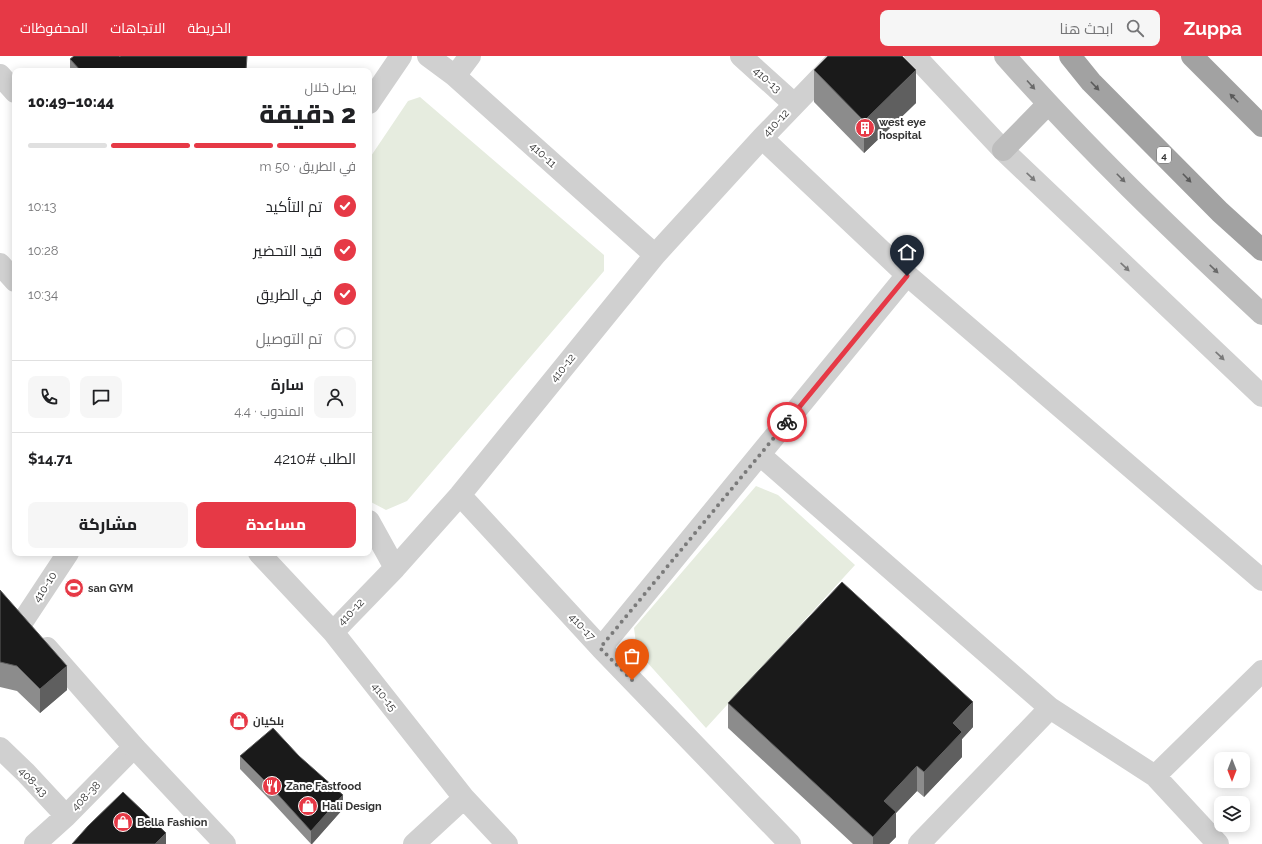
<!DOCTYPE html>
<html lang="ar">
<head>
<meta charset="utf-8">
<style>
	:root { --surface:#fff; --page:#f6f6f6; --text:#202124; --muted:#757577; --line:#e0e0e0; --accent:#e63946 }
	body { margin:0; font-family:Raleway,Cairo,sans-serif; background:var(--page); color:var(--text); direction:rtl; height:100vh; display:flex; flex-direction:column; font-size:15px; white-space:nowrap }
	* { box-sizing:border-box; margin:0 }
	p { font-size:13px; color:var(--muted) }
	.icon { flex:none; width:22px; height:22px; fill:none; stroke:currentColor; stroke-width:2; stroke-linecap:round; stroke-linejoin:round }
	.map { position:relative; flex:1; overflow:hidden; direction:ltr }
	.drawer { position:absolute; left:12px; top:12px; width:360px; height:488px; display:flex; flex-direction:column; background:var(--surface); border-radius:8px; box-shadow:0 2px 10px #0003; direction:rtl }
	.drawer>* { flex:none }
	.needle { width:26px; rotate:180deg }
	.controls { position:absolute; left:1214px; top:696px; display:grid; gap:8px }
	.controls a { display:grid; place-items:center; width:36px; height:36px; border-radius:8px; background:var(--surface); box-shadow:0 2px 10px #0003; font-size:20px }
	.pin { position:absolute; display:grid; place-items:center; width:34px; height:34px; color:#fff; margin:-41px -17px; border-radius:50% 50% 50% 0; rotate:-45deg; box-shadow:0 0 4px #0007 }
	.pin .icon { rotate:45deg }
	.courier { position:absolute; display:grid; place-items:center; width:40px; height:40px; margin:-20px; border:3px solid #e63946; border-radius:50%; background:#fff; color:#222; box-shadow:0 1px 5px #0007 }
	.head em { font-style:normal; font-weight:800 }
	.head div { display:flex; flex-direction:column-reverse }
	.head { display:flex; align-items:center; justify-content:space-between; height:68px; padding:0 16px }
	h1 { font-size:26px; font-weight:800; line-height:30px }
	.bar { display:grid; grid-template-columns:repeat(4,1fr); gap:6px 4px; align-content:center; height:48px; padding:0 16px }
	.bar i { height:5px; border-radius:3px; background:var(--line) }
	.bar .current { background:var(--accent) }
	.bar p { grid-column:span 4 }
	.line { display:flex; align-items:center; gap:10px; padding:0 16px; border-top:1px solid var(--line) }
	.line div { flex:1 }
	.round { display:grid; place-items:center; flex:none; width:42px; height:42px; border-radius:8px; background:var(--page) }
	ol { padding:0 16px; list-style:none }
	li { display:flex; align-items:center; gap:12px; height:44px }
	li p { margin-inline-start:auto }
	li .icon { padding:4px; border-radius:50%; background:var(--accent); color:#fff; stroke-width:4 }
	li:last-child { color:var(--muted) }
	li i { width:22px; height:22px; border:2px solid var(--line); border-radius:50% }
	.cta { display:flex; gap:8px; margin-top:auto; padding:8px 16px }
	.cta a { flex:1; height:46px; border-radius:8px; background:var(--accent); color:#fff; font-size:16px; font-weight:800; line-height:46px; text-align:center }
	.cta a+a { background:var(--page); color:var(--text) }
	header { display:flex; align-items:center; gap:24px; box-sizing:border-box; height:56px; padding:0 20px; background:var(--accent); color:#fff }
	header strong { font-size:19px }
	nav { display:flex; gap:22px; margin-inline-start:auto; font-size:14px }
	.search { width:280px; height:36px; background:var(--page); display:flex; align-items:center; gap:10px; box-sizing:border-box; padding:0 14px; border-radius:8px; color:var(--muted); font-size:15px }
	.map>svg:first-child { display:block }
	.green { fill:#e6ecdf }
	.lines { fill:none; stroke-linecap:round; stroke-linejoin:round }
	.minor { stroke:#d0d0d0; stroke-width:22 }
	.tertiary { stroke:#d0d0d0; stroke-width:22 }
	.secondary { stroke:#bdbdbd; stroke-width:22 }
	.trunk { stroke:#a2a2a2; stroke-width:22 }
	.wall { fill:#8c8c8c }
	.shaded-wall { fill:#5f5f5f }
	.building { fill:#1a1a1a; stroke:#5f5f5f }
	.oneway { fill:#6a6a6a }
	.oneway2 { fill:#5a5a5a }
	.oneway3 { fill:#7a7a7a }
	.done { stroke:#7a7a7a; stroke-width:4; stroke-dasharray:0 7.2 }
	.route { stroke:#e63946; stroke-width:5 }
	.labels { text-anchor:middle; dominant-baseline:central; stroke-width:4; stroke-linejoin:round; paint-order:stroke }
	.shield { fill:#fff; stroke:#707070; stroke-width:1 }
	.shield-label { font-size:10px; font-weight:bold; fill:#333 }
	.street-label { font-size:11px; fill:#333; stroke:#fff }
	.poi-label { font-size:11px; font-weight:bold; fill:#333; stroke:#fff; text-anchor:start }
</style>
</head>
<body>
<header>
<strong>Zuppa</strong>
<div class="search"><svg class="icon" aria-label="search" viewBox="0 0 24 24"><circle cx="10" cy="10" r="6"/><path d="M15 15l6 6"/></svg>ابحث هنا</div>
<nav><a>الخريطة</a><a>الاتجاهات</a><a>المحفوظات</a></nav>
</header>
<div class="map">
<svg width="1262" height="788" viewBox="0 0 1262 788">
	<rect width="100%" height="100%" fill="#fff"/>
	<!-- green -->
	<path class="green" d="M420 41 604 199V215L407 445 386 454 369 445V103L408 45Z
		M756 430 778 439 855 509 706 672 637 595 634 572Z"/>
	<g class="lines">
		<!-- minor -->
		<path class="minor" d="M428 0 455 20 655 199
			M741 0 794 48
			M915 0 1003 94 1262 340
			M0 19 15 36
			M455 20 470 0
			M369 47 401 0
			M762 82 907 219 1262 524
			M0 208 15 225
			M760 399 1050 652 1155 720 1218 788
			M460 439 601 592 790 788
			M369 465 395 512
			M259 497 333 576 464 742 507 788
			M23 565 68 497
			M333 576 395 512 460 439 655 199 762 82 841 0
			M601 592 907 219
			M0 692 26 717 66 760
			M1155 720 1262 615
			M35 788 66 760 134 691
			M414 788 464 742
			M919 788 1050 652"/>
		<!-- tertiary -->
		<path class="tertiary" d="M47 592 134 691 225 788"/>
		<!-- secondary -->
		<path class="secondary" d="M1005 0C1085 91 1173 175 1262 258
			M1003 94 1048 48"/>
		<!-- trunk -->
		<path class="trunk" d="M1070 0 1091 26 1220 156 1262 194
			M1192 0 1262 70"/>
	</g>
	<!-- wall -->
	<path class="wall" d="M120 1 247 15H70V3Z
		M814 14 916 47 864 97 814 46Z
		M0 534 67 634 40 657 17 635 0 631Z
		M728 647 973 671 962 683V701L924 741 917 735 896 757V781L889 788H853L728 672Z
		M240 700 343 753 312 788H311L273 747 240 713Z"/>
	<!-- shaded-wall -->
	<path class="shaded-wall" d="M916 14V47L864 97V65Z
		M67 610V634L40 657V633Z
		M973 646V671L962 683V701L924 741V716L953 667Z
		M917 710V735L896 757V781L889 788H873V781L884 745Z
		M343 739V753L312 788H311V775Z
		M166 777V788H155Z"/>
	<!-- building -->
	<path class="building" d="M74 0H119L120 1V0H247L246 15H81L70 3Z
		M828 0H902L916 14 864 65 814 14Z
		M842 526 973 646 953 667 962 676 924 716 917 710 884 745 896 756 873 781 728 647Z
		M0 534 67 610 40 633 17 610 0 606Z
		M273 672 299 700 343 739 311 775 273 733 240 700Z
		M123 736 166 777 155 788H72L88 770Z"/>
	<!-- one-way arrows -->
	<defs><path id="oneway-solid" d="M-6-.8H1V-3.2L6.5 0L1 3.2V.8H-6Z"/></defs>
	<g class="oneway">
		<use href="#oneway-solid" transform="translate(1031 29) rotate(48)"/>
		<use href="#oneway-solid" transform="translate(1121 122) rotate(45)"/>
		<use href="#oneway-solid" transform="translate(1214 213) rotate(44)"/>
	</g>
	<g class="oneway2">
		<use href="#oneway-solid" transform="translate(1095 30) rotate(46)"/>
		<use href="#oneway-solid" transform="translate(1234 42) rotate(-135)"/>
		<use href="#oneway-solid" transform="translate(1187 122) rotate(46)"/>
	</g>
	<g class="oneway3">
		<use href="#oneway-solid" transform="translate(1031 121) rotate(43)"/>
		<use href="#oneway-solid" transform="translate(1125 211) rotate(43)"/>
		<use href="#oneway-solid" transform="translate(1220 300) rotate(43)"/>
	</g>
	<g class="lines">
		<!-- done -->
		<path class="done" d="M632 624 600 592 787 366"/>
		<!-- route -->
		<path class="route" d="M787 366 907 220"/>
	</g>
	<!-- icons -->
	<defs>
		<g id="building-disc" transform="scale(1)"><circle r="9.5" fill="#e63946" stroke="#fff"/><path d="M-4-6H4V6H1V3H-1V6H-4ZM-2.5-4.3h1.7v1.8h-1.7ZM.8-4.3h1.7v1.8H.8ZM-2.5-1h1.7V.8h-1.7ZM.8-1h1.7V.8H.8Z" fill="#fff"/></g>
		<g id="stadium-disc" transform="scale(1)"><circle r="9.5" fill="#e63946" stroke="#fff"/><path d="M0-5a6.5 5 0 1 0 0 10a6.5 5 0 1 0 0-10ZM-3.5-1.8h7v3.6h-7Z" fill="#fff"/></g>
		<g id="shop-disc" transform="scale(1)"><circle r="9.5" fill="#e63946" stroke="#fff"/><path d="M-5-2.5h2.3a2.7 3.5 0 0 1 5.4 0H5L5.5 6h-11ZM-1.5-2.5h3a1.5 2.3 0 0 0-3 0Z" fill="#fff"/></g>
		<g id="restaurant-disc" transform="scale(1)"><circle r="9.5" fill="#e63946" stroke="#fff"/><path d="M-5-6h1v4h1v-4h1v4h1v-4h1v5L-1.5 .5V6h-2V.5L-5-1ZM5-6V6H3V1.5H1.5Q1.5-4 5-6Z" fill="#fff"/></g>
	</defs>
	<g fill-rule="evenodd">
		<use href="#building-disc" x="865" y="72"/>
		<use href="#stadium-disc" x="74" y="532"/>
		<use href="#shop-disc" x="239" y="665"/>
		<use href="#restaurant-disc" x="272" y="730"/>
		<use href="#shop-disc" x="308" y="750"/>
		<use href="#shop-disc" x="123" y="766"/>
	</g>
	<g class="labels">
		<!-- shield labels -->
		<rect class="shield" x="1157" y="91" width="14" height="16" rx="3"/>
		<g class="shield-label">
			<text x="1164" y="99">4</text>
		</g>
		<!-- street labels -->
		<g class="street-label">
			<text transform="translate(767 24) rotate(42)">410-13</text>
			<text transform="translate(776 67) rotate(-47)">410-12</text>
			<text transform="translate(543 99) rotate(42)">410-11</text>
			<text transform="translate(563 312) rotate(-51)">410-12</text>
			<text transform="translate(45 531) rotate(-57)">410-10</text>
			<text transform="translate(351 556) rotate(-46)">410-12</text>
			<text transform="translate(582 571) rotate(47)">410-17</text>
			<text transform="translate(384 641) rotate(52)">410-15</text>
			<text transform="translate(33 726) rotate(46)">408-43</text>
			<text transform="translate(86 740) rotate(-45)">408-38</text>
		</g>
		<!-- poi labels -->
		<g class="poi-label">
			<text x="879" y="66">west eye<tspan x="879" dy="13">hospital</tspan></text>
			<text x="88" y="532">san GYM</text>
			<text x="253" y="665">بلکیان</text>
			<text x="286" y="730">Zane Fastfood</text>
			<text x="322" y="750">Hali Design</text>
			<text x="137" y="766">Bella Fashion</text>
		</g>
	</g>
</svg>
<div class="controls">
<a><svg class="needle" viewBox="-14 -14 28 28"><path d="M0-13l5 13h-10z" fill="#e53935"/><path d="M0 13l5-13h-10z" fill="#757577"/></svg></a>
<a><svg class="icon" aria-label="layers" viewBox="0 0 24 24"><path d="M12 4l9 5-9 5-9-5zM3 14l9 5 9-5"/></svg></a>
</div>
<div class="pin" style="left:632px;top:624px;background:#ea580c"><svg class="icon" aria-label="bag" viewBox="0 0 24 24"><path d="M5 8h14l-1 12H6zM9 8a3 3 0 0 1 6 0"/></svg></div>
<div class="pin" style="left:907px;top:220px;background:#1f2937"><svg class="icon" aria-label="home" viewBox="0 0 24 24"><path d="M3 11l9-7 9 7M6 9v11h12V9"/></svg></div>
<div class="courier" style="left:787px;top:366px"><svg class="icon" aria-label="bike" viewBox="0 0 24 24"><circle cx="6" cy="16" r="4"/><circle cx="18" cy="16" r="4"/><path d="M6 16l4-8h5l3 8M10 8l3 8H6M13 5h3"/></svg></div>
<section class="drawer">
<div class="head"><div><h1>2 دقيقة</h1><p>يصل خلال</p></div><em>10:44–10:49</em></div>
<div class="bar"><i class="current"></i><i class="current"></i><i class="current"></i><i></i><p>في الطريق · 50 m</p></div>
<ol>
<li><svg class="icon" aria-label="check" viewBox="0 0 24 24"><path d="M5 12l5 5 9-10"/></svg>تم التأكيد<p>10:13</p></li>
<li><svg class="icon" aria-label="check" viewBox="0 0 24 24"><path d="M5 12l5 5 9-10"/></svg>قيد التحضير<p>10:28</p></li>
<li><svg class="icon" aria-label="check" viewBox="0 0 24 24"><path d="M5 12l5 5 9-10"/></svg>في الطريق<p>10:34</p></li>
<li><i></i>تم التوصيل</li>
</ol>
<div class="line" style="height:72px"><a class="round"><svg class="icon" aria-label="person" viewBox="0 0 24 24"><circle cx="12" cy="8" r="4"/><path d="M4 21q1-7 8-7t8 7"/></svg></a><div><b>سارة</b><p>المندوب · 4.4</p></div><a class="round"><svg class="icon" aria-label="chat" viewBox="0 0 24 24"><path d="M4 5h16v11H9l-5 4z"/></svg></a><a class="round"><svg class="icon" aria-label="phone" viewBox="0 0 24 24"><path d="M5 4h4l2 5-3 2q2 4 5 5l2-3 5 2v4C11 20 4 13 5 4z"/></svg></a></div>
<div class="line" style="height:52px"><div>الطلب #4210</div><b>$14.71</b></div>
<div class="cta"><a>مساعدة</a><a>مشاركة</a></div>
</section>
</div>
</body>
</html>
